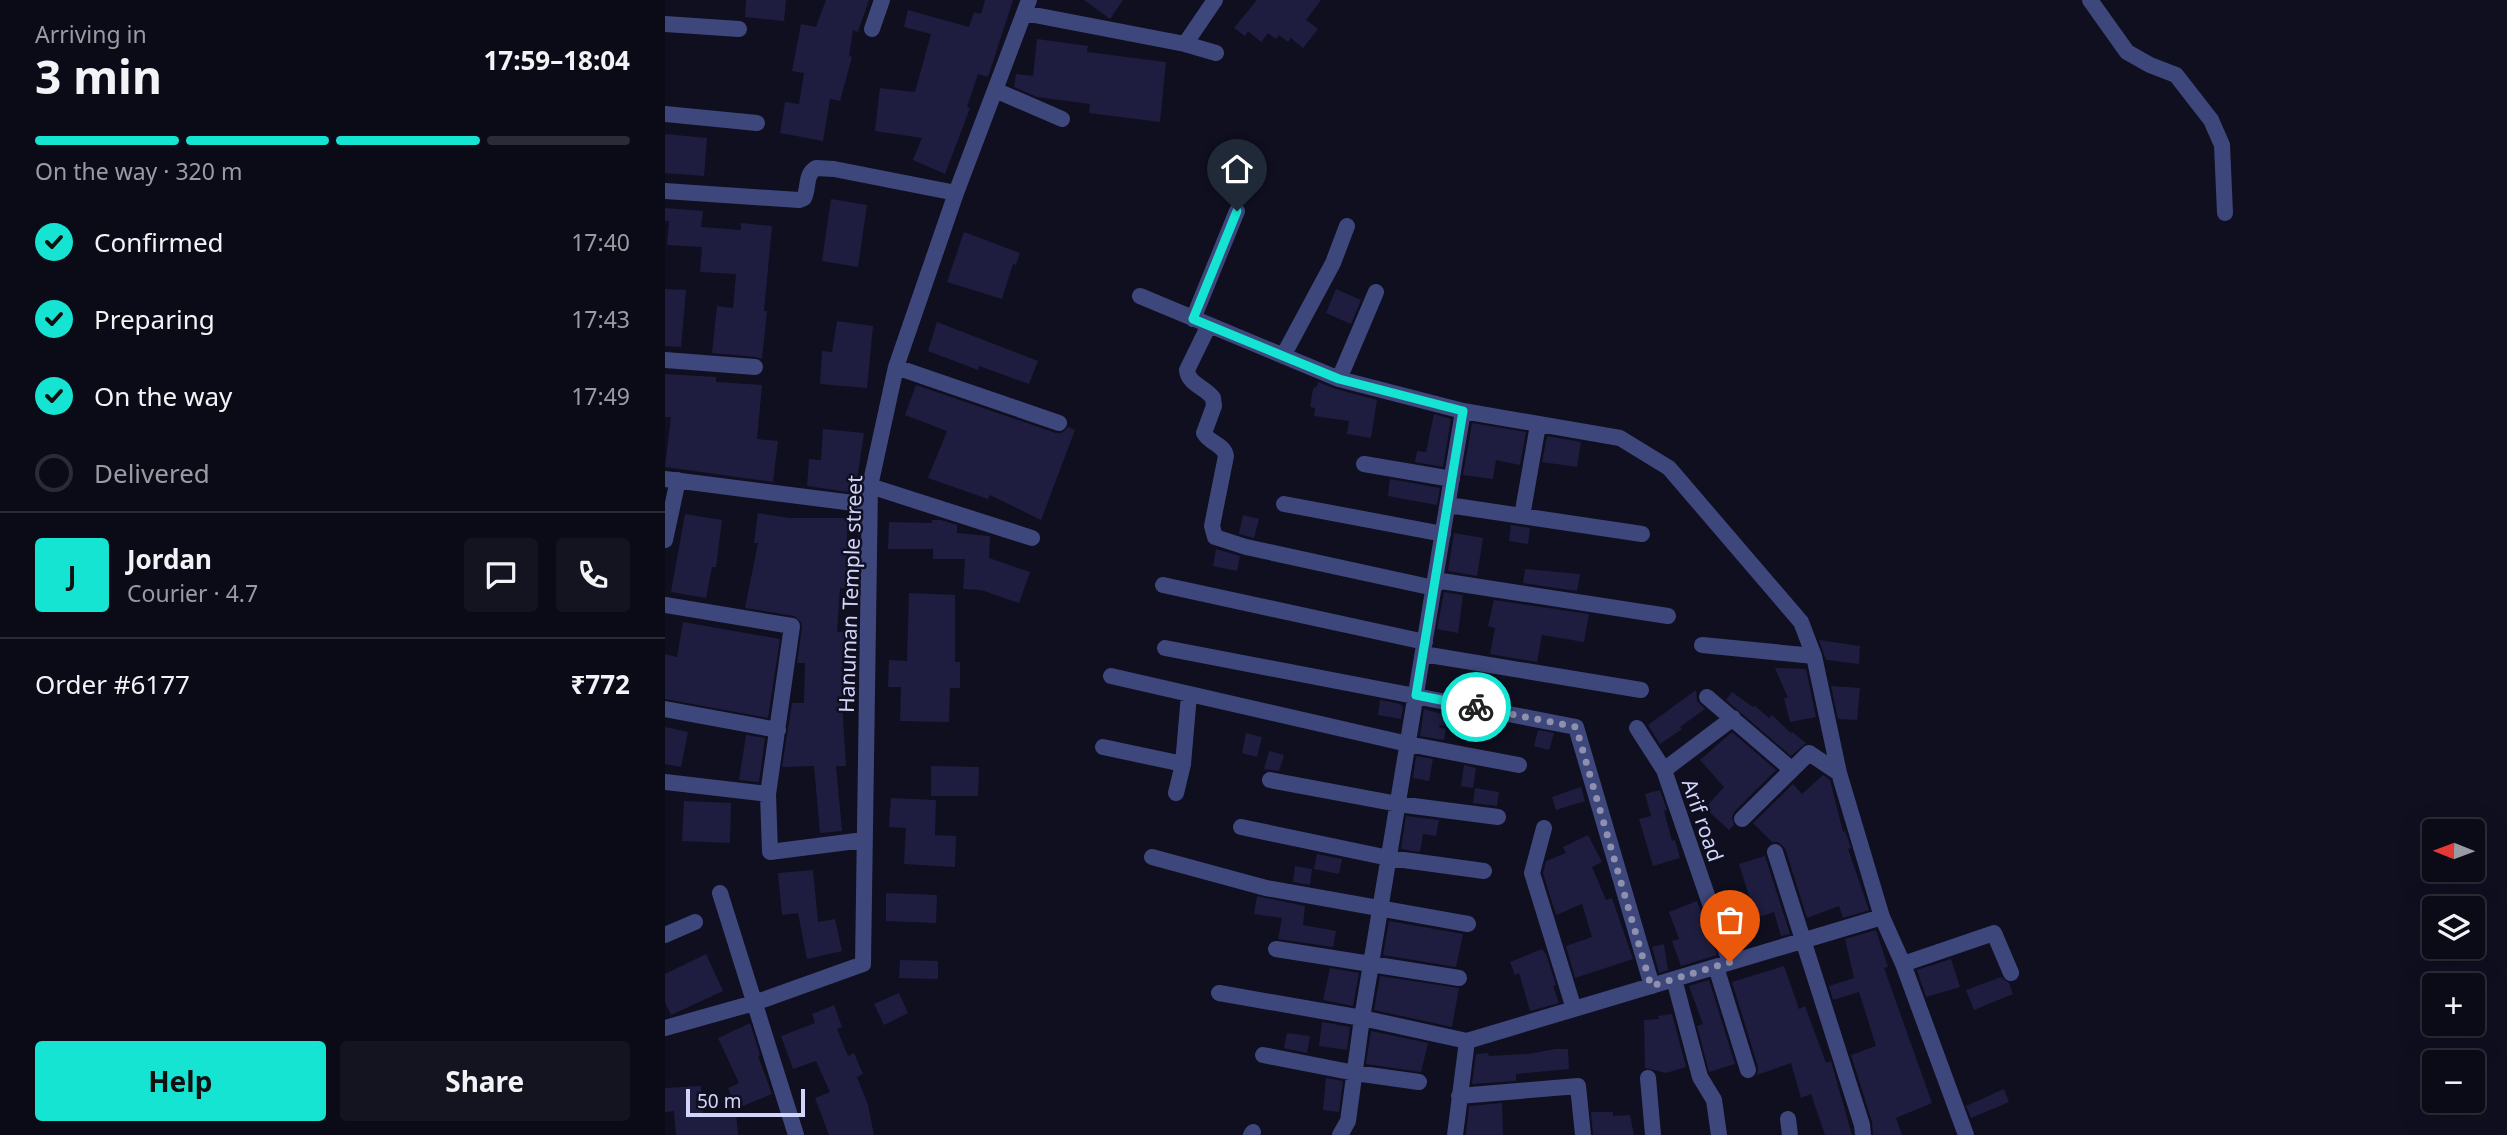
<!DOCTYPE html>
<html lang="en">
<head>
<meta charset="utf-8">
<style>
	:root { --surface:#0b0b18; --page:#141421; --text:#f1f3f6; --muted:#9a9ba2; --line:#2b2b37; --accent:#15e4d3 }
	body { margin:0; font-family:"Noto Sans",sans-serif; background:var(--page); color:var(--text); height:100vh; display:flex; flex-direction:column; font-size:26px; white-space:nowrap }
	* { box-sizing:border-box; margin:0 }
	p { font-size:23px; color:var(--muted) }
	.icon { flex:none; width:38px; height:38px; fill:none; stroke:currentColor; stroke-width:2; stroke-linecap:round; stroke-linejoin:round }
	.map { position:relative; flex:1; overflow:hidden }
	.side { display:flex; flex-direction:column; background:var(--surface); width:665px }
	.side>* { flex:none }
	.needle { width:46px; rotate:271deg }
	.tools { position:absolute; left:1757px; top:819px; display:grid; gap:14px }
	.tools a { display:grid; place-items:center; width:63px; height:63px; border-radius:7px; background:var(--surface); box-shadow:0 7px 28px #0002,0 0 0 2px var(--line); font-size:35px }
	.scale { position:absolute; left:21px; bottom:18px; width:119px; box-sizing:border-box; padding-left:7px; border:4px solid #d2d5fb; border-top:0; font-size:19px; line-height:24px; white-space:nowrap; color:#d2d5fb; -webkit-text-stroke:5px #0f0f20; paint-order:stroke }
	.pin { position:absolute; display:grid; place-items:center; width:60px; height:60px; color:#fff; margin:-72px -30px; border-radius:50% 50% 50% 0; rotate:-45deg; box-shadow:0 0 7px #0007 }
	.pin .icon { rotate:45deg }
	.courier { position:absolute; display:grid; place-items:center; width:70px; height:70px; margin:-35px; border:5px solid #15e4d3; border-radius:50%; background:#fff; color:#222; box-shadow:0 2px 9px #0007 }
	.head em { font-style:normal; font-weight:700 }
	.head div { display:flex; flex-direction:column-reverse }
	.head { display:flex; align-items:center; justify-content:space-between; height:119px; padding:0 35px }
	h1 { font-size:46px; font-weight:700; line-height:52px }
	.bar { display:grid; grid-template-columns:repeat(4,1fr); gap:10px 7px; align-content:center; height:84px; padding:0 35px }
	.bar i { height:9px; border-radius:5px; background:var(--line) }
	.bar .selected { background:var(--accent) }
	.bar p { grid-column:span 4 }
	.line { display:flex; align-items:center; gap:18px; padding:0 35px; border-top:2px solid var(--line) }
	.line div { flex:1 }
	.round { display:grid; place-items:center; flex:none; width:74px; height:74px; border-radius:7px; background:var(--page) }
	ol { padding:0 35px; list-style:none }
	li { display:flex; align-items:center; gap:21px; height:77px }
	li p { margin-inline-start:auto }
	li .icon { padding:7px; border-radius:50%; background:var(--accent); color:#111; stroke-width:4 }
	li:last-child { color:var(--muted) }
	li i { width:38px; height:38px; border:4px solid var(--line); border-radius:50% }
	.cta { display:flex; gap:14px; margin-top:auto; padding:14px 35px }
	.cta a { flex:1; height:80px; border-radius:7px; background:var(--accent); color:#111; font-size:28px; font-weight:700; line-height:80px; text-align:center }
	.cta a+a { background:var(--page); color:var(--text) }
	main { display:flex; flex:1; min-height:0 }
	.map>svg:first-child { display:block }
	.building { fill:#1e1d3f }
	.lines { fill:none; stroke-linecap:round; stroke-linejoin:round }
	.minor { stroke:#3e477b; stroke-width:16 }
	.done { stroke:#8e90ae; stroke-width:7; stroke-dasharray:0 12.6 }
	.route { stroke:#15e4d3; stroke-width:9 }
	.labels { text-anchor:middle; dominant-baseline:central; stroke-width:5; stroke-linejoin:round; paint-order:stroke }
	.street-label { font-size:21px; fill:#d2d5fb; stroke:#0f0f20 }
</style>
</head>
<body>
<main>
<section class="side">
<div class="head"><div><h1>3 min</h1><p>Arriving in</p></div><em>17:59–18:04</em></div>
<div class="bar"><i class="selected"></i><i class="selected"></i><i class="selected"></i><i></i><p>On the way · 320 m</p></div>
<ol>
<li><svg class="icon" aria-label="check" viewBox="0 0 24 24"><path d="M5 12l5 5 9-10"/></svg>Confirmed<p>17:40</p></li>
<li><svg class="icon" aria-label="check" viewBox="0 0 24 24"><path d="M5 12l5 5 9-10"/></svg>Preparing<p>17:43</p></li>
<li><svg class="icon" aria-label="check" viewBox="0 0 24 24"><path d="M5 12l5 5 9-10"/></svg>On the way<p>17:49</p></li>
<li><i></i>Delivered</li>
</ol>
<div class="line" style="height:126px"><b class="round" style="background:var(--accent);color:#111">J</b><div><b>Jordan</b><p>Courier · 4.7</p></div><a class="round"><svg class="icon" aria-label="chat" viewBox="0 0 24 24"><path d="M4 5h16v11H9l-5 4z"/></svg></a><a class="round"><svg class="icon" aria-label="phone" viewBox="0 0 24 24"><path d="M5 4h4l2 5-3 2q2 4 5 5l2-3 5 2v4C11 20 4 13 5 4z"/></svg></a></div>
<div class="line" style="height:91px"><div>Order #6177</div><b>₹772</b></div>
<div class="cta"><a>Help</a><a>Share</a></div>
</section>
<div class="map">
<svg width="1842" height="1135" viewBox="0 0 1842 1135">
	<rect width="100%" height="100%" fill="#0f0f20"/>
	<!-- building -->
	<path class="building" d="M81 0H121L119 21 80 17Z
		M161 0H204L193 32 188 30 184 56 187 57 175 101 165 99 158 141 115 133 120 102 134 104 139 73 127 71 136 24 151 27Z
		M320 0H348L323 77 313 74 302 107 305 108 280 174 248 160 257 138 210 131 215 88 250 92 266 34 239 27 243 10 304 27 309 12 316 14Z
		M419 0H458L445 19Z
		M592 0H656L641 20 653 29 638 48 626 38 623 42 614 35 611 39 603 33 596 42 583 31 580 36 569 28Z
		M372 39 423 46 422 52 501 62 495 122 424 113 425 104 372 97 349 87 351 74 368 76Z
		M0 134 42 138 39 176 0 173Z
		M166 199 202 205 193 267 157 261Z
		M0 208 38 211 36 227 76 230V223L107 226 99 311H102L97 359 91 357 47 353 52 306 68 308 71 274 35 272 37 247 2 245 4 221H0Z
		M299 232 355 253 351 265 348 264 337 299 282 282Z
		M0 289 21 290 16 347 0 346Z
		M671 289 696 300 686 324 661 313Z
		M172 321 208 326 202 388 155 384 157 351 167 352Z
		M272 322 373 361 364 384 314 366 313 370 263 351Z
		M0 374 51 377V382L97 385 92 439 113 441 108 482 0 467 6 417H0Z
		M653 382 671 389 712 400 706 438 682 434 684 421 649 416 650 408 645 407 648 389 652 386Z
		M251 385 391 433H397L403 427 410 430 376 520 325 495 323 499 263 478 282 431 240 415Z
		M769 414 786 419 778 467 750 462 752 451 761 452Z
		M807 423 861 432 855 465 831 460 828 479 798 475Z
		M158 429 199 433 190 493 142 486 144 459 156 460Z
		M882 436 916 442 912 467 877 462Z
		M725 479 775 488 772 505 723 496Z
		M93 513 124 518H182V556H187V588H175L172 632H183L182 664H178L177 702 181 766H171L177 831 155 833 149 766 117 767 127 703H139L140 663H132L137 627 136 622 129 616 80 608 93 543H89Z
		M20 514 57 520 51 567H47L41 598 6 592Z
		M578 515 594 519 589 538 574 534Z
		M267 520H276L292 525V533L325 536 324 558 365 572 354 603 316 590 298 589 300 559H268V549H223L224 522 267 523Z
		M846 525 865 528 863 544 844 541Z
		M789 533 818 538 812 576 783 571Z
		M551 549 575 556 572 571 548 566Z
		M860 569 915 574 912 591 858 583Z
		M779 592 798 595 793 633 772 629Z
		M244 593 290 595V662H295V688H285L284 722 235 721 236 687H223L224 660 242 661Z
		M829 600 924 614 919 642 877 635 872 662 825 654 830 628 823 626Z
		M18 622 115 639 103 718 0 699V654L12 657Z
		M1154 640 1195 646 1194 664 1161 660Z
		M1110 668 1141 669 1151 717 1125 722 1119 698H1123Z
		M1166 686 1195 688 1192 720 1173 719Z
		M1031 690 1032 701 1040 709 1015 727 1017 729 995 744 983 725Z
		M1067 692 1088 707 1090 706 1104 718 1107 715 1127 734 1126 731 1141 743 1126 756 1061 700Z
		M715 700 735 704 738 707 736 719 713 715Z
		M759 709 781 715 779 726 774 725V727L781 729 779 740 755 736Z
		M0 727 23 732 16 767 0 764Z
		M873 730 889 733 884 750 869 746Z
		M1067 732 1111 770 1069 812 1067 817 1069 825 1064 830 1040 808 1059 787 1035 760Z
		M581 733 597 737 592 757 577 753Z
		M81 735 100 738 94 782 74 780Z
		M604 751 619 755 614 771 599 769Z
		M751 756 768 759 764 781 748 778Z
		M799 765 811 768 808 788 796 786Z
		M266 766 314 767 313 796H266Z
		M1158 775 1165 780 1178 832 1180 831 1186 848 1183 849 1204 910 1178 918 1174 906 1142 918 1120 848 1113 842H1107L1088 823 1128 784 1137 794Z
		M916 787 920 801 891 810 887 797Z
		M810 788 834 792 832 806 808 803Z
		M995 790 1002 810 999 811 1007 841 1010 840 1015 858 988 866 974 819 986 816 980 794Z
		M226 798 271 800 270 835 291 836 290 867 239 864 241 828 224 827Z
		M19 801 66 803 65 843 17 841Z
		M741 816 774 820 771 836 758 834 755 852 736 849Z
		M923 835 937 862 927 867 941 900 947 898 968 959 910 978 901 946 927 937 917 904 891 915 878 873 881 861 901 853 898 847Z
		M652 854 677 859 674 874 649 869Z
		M1100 856 1125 934 1116 936 1109 912 1091 918 1074 864Z
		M630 866 647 869 645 885 628 882Z
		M148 870 153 922 170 919 177 951 142 959 133 913 117 915 113 873Z
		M221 893 272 895 271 923 221 921Z
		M592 896 640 906 638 925 671 931 668 947 613 939 617 918 589 914Z
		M1032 901 1052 955 1016 966 1007 941 1014 939 1004 912Z
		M724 921 798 934 791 967 718 955Z
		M1211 930 1223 967 1219 968 1267 1103 1231 1118 1237 1135H1208L1207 1122 1186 1055 1211 1046 1194 992 1168 1000 1164 986 1189 978 1180 939Z
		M999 944 1003 970 994 973 987 947Z
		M877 949 881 954 891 985 888 986 894 1003 865 1011 854 973 850 975 845 962Z
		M41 954 58 991 6 1015 0 1002V974Z
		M1286 959 1295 987 1261 997 1252 970Z
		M235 960 273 961V979L234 978Z
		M1119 966 1134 1009 1140 1006 1161 1063 1166 1061 1187 1135H1160L1146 1094 1136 1098 1126 1063 1092 1075 1093 1067 1067 982Z
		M665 968 694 973 688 1006 658 1000Z
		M715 976 794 988 787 1027 709 1010Z
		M1336 977 1344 983 1348 994 1309 1010 1301 990Z
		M1044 980 1070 1064 1044 1072 1032 1026 1038 1024 1024 986Z
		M234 993 243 1013 219 1025 209 1004Z
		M169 1005 177 1027 172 1029 183 1056 189 1053 198 1074 192 1077 203 1105 209 1135H164L150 1098 165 1092 151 1061 128 1069 116 1036 150 1023 147 1014Z
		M1007 1014 1021 1067 1001 1073 980 1068 979 1020 994 1019 993 1016Z
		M657 1022 685 1027 682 1050 654 1046Z
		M85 1023 95 1055 93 1056 107 1094 71 1109 63 1088 74 1083 53 1038Z
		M706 1031 763 1043 756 1072 701 1064Z
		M622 1033 645 1036 642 1053 619 1048Z
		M890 1049H903L904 1069 851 1074V1081L807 1084 811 1054 823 1053 824 1056 863 1054Z
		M661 1078 678 1081 674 1112 658 1110Z
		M36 1086 38 1115 71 1113 73 1135H11L9 1111 0 1112V1088Z
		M1339 1089 1344 1102 1306 1118 1301 1106Z
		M837 1103 838 1135H801L804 1106Z
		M926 1112H948V1116L965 1115 969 1135H928Z"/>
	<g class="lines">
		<!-- minor -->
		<path class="minor" d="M1425 0 1462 52 1485 65 1511 75 1546 120 1557 145 1560 213
			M359 13 520 44 550 0
			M0 24 74 29
			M207 29 217 0
			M520 44 551 53
			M330 90 397 119
			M0 114 92 123
			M0 191 134 200 139 198C144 188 140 174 151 168L169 169 291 193
			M711 292 674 379 798 411 955 438 1004 468 1136 622 1149 656 1174 773 1217 917 1238 964 1301 1135
			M475 296 674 379
			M528 319 572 211
			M544 325 522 370C523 384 540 387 548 398L549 406 539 433C545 444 559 444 561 456L547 526 550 537 581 547 769 588
			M618 356 668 263 682 226
			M0 360 90 367
			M231 367 394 423
			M699 464 787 479
			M0 479 204 505
			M205 486 367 538
			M619 504 778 534
			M783 505 977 534
			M857 516 873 425
			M0 540 13 480
			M770 580 1003 616
			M498 585 760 642
			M0 605 127 626 103 794 105 852 199 840
			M1037 645 1149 656
			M500 648 911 727 987 986
			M758 654 976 690
			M446 676 743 744 854 765
			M1042 697 1126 769
			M0 709 113 730
			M972 728 999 770 1065 962
			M438 747 518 764
			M999 770 1068 718
			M605 780 733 804 833 817
			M0 782 103 794
			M511 793 518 764 524 695
			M1077 819 1144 753 1174 773
			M576 827 724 858 819 871
			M879 828 867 873 909 1009
			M1110 852 1197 1125 1198 1135
			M487 857 601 888 803 924
			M55 893 131 1135
			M0 935 30 922
			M611 949 794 978
			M1238 964 1329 933 1346 973
			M1051 967 1083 1070
			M1009 979 1035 1077 1049 1100 1054 1135
			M554 993 697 1018 802 1041 1217 917
			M0 1028 89 1003 198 964 205 486 231 367 291 193 364 0
			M598 1055 690 1073 754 1082
			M983 1078 988 1135
			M794 1096 913 1086 918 1135
			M1123 1119 1125 1135
			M586 1135 588 1132
			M675 1135 683 1121 697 1018 798 411
			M790 1135 802 1041"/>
	</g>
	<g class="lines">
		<!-- done -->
		<path class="done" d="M811 707 911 727 986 986 1065 962"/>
		<!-- route -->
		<path class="route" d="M572 211 528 319 674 379 798 411 751 695 811 707"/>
	</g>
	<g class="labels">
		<!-- street labels -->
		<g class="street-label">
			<text transform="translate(185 594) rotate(-88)">Hanuman Temple street</text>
			<text transform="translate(1038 820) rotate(71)">Arif road</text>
		</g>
	</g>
</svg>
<div class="tools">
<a><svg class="needle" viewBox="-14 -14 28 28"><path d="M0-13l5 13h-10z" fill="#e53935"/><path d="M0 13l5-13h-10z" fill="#9a9ba2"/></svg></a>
<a><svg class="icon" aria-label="layers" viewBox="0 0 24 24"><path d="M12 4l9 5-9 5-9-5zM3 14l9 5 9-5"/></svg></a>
<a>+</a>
<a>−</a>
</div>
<div class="scale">50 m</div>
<div class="pin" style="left:1065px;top:962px;background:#ea580c"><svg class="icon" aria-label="bag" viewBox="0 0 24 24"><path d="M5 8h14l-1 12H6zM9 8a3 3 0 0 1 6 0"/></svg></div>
<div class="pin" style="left:572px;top:211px;background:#1f2937"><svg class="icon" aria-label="home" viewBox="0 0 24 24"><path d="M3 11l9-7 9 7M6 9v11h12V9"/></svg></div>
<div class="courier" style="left:811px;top:707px"><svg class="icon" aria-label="bike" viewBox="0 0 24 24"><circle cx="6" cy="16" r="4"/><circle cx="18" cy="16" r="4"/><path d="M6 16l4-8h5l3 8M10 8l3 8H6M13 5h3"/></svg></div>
</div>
</main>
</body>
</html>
